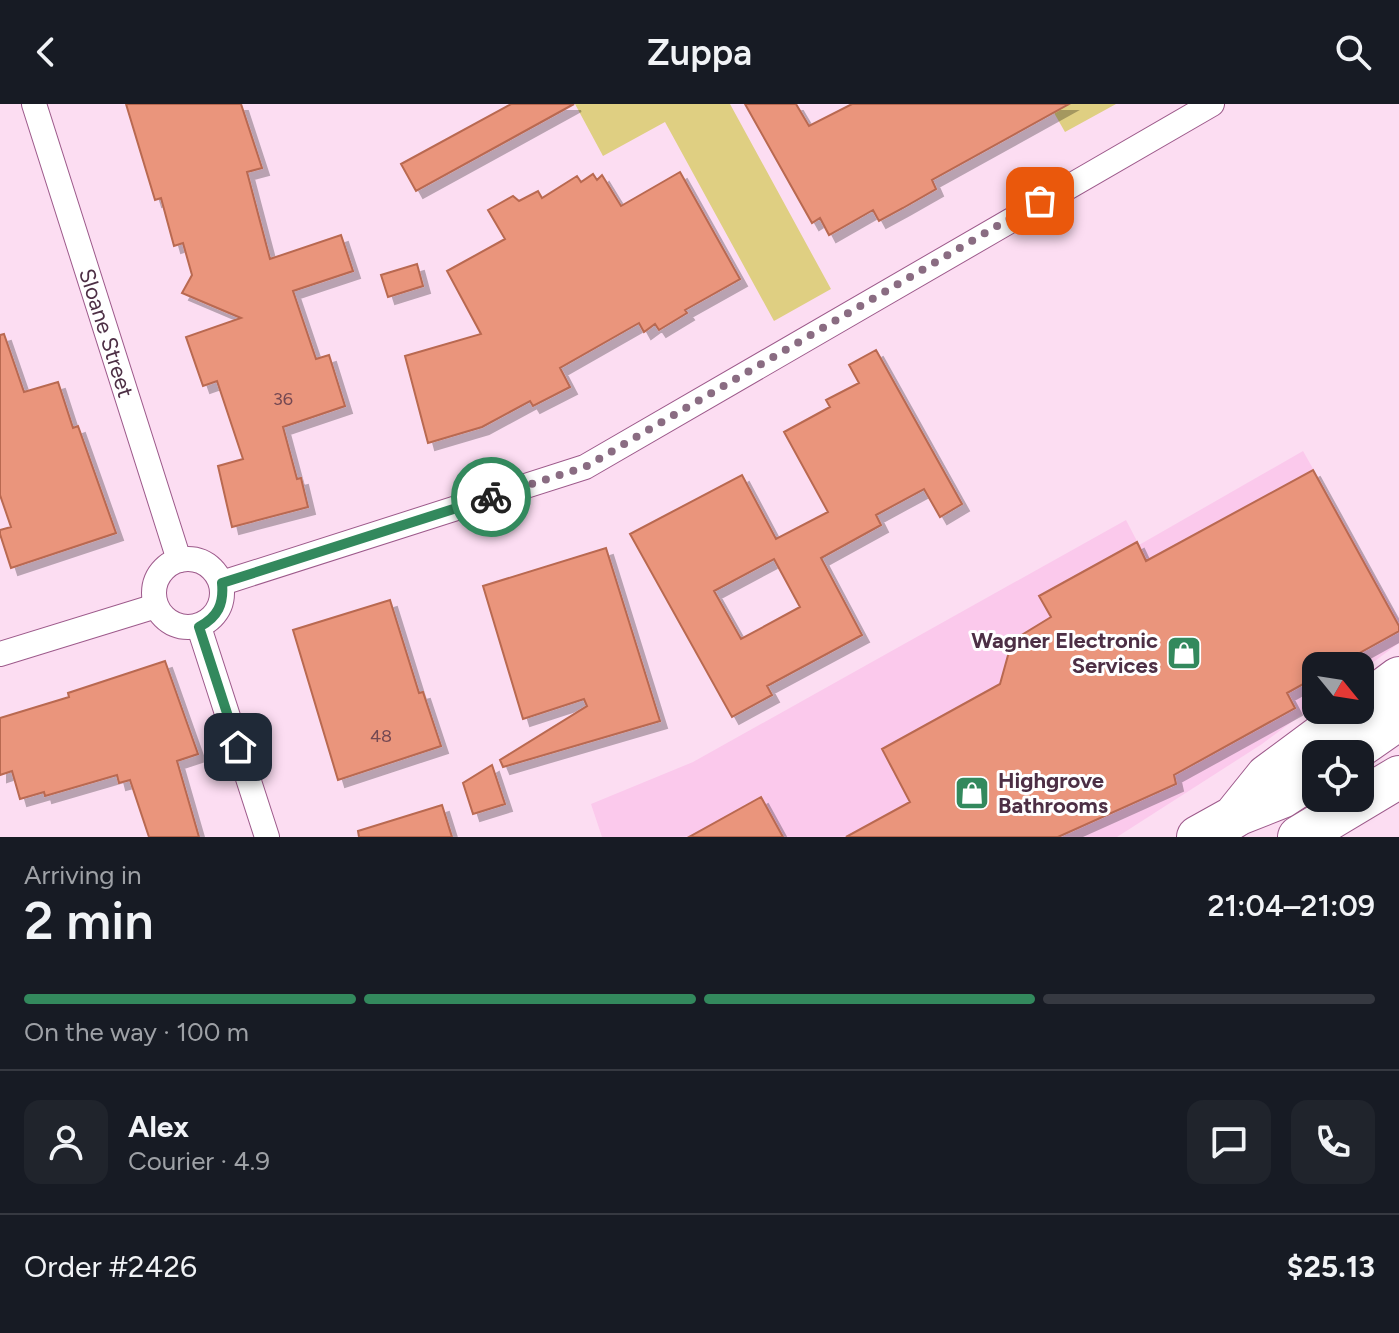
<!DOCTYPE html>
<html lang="en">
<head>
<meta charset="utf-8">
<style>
	:root { --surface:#171b24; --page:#20242c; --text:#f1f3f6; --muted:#9ea1a6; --line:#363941; --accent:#33895d }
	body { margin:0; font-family:Figtree,sans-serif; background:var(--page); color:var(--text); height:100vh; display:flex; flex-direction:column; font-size:30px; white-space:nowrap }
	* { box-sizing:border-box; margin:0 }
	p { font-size:26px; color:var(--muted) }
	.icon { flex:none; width:44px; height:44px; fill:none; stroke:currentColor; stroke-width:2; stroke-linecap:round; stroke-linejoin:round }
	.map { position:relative; height:733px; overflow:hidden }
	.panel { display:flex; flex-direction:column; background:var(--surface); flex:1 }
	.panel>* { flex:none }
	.needle { width:52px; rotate:120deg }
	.fabs { position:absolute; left:1302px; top:548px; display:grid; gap:16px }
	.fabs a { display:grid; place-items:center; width:72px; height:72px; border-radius:16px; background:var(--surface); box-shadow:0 4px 12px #0003; font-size:40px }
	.pin { position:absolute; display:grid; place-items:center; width:68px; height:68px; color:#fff; margin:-34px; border-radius:16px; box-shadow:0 4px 12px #0006 }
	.courier { position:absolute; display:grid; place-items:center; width:80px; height:80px; margin:-40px; border:6px solid #33895d; border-radius:50%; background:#fff; color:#222; box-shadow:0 2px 10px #0007 }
	.overview em { font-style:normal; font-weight:600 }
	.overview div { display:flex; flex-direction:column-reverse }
	.overview { display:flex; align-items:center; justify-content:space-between; height:136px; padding:0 24px }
	h1 { font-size:52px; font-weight:600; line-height:60px }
	.bar { display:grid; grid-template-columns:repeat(4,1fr); gap:12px 8px; align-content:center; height:96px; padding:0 24px }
	.bar i { height:10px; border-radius:6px; background:var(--line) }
	.bar .on { background:var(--accent) }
	.bar p { grid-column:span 4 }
	.line { display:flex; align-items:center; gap:20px; padding:0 24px; border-top:2px solid var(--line) }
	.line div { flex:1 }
	.round { display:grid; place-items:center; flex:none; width:84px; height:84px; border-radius:16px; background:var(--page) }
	header { display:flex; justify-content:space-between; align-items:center; height:104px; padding:0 24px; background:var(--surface); font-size:36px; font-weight:600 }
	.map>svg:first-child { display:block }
	.built { fill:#fbc9ec }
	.green { fill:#dfcf82 }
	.building { fill:#ea957b; stroke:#b96951; stroke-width:2; fill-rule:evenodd; filter:url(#shadow) }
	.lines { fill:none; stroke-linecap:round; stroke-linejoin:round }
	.minor-casing { stroke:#9d5a8b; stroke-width:26 }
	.primary-casing { stroke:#9d5a8b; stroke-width:42 }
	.trunk-casing { stroke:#9d5a8b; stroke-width:44 }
	.minor { stroke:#fff; stroke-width:24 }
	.primary { stroke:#fff; stroke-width:40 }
	.trunk { stroke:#fff; stroke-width:42 }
	.done { stroke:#8a6c82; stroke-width:8; stroke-dasharray:0 14.4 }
	.route { stroke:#33895d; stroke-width:10 }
	.labels { text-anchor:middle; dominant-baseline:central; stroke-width:6; stroke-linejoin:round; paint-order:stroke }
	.number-label { font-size:18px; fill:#744852 }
	.street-label { font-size:22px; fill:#4d2f45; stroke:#fff }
	.poi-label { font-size:22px; font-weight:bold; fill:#4d2f45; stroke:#fff; text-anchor:end }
</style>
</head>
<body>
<header><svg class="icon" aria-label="back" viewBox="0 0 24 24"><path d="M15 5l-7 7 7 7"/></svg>Zuppa<svg class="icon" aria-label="search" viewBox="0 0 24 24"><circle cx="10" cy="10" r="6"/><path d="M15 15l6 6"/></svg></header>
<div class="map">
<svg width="1399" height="733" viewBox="0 0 1399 733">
	<defs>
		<filter id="shadow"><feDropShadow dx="7" dy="7" stdDeviation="0" flood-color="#0004"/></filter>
	</defs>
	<rect width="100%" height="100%" fill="#fcddf2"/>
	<!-- built -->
	<path class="built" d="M1303 347 1399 516V539L1360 568V562H1316V600L1262 640 1117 733H602L591 700 693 658 1126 416 1139 441Z"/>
	<!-- green -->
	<path class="green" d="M575 0H730L831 185 774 217 665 18 603 52Z
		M1049 0H1116L1065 28Z"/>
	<!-- building -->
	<path class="building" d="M126 0H241L262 64 247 68 270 155 341 131 353 167 293 187 316 255 329 251 345 302 283 323 297 375 301 374 308 403 232 423 218 362 243 355 217 277 203 282 186 233 241 214 182 189 192 171 183 139 174 142 161 94 155 96Z
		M511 0H574L416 87 401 60Z
		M745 0H796L809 22 852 0H1069L932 76 936 85 903 104 879 117 873 106 829 131 820 114 812 119Z
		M680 68 740 175 685 206 687 209 659 226 655 220 644 228 639 219 560 264 570 283 533 302 530 297 482 323 428 339 405 252 481 230 447 167 505 135 488 106 513 92 519 97 538 87 542 94 577 72 581 78 593 70 597 76 602 71 621 102Z
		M417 160 423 182 388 193 381 171Z
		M4 230 24 288 58 278 73 324 78 322 116 429 11 464 0 430V426L11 423 0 391V231Z
		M876 246 962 400 940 413 924 385 876 411 881 421 821 454 862 531 767 582 772 591 732 613 630 430 742 371 776 435 828 408 784 328 830 303 826 296 859 279 849 261ZM774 455 800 503 741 535 714 487Z
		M1313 366 1399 522V527L1336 562H1316V573L1287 589 1295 604 1174 671 1176 680 1058 733H846L910 698 882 645 1000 580 1012 537 1051 513 1039 492 1137 438 1146 457Z
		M606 444 660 617 503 663 500 656 587 602 584 595 523 615 483 482Z
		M390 496 419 589 423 588 441 642 338 676 293 526Z
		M165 557 198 650 177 657 199 733H149L130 676 119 679 117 671 45 692 44 688 20 695 12 667 0 671V614L69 593 68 589Z
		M492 661 505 700 473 710 463 679Z
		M761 693 783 733H689Z
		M442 701 452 733H359L358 727Z"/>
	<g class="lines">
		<!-- minor casing -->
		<g class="minor-casing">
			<g id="minor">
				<path id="s1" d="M34 0 179 456"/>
				<circle cx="188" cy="489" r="34"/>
				<path d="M222 479 585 363 1212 0"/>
				<path d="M199 523 267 733"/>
				<path d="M0 550 156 502"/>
			</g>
		</g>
		<!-- primary casing -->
		<g class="primary-casing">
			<path id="primary" d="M1350 650 1399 616
				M1234 713 1282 694 1316 672"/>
		</g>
		<!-- trunk casing -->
		<g class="trunk-casing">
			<path id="trunk" d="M1360 603 1399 574
				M1198 733 1234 713 1267 672 1356 606
				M1299 733 1399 673"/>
		</g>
		<!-- minor -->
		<use href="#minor" class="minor"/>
		<!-- primary -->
		<use href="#primary" class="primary"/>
		<!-- trunk -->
		<use href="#trunk" class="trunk"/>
	</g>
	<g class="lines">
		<!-- done -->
		<path class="done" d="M491 393 585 363 1040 97"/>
		<!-- route -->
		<path class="route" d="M238 643 199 523C218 513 224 500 222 479L491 393"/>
	</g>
	<!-- icons -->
	<defs>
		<g id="shop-square" transform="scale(1.8)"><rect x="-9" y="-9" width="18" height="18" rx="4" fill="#33895d" stroke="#fff"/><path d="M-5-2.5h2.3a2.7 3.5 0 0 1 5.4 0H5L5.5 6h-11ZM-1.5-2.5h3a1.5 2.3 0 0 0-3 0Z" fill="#fff"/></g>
	</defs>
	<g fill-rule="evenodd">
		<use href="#shop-square" x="1184" y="549"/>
		<use href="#shop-square" x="972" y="689"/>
	</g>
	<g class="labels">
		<!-- number labels -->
		<g class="number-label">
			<text x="283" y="295">36</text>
			<text x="381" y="632">48</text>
		</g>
		<!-- street labels -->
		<g class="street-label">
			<text stroke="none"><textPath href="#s1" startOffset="240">Sloane Street</textPath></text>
		</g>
		<!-- poi labels -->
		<g class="poi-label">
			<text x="1158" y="536">Wagner Electronic<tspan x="1158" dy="25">Services</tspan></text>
			<text x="998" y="676" text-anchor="start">Highgrove<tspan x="998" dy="25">Bathrooms</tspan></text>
		</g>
	</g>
</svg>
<div class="fabs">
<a><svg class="needle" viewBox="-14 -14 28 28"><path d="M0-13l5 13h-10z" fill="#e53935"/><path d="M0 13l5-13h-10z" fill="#9ea1a6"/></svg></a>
<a><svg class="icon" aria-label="locate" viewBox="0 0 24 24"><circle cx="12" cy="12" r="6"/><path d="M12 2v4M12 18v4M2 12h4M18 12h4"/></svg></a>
</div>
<div class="pin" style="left:1040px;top:97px;background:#ea580c"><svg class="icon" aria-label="bag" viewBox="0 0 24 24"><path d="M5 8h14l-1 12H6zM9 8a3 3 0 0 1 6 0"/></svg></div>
<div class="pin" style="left:238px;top:643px;background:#1f2937"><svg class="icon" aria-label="home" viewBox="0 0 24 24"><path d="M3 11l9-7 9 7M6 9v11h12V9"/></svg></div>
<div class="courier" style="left:491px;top:393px"><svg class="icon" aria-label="bike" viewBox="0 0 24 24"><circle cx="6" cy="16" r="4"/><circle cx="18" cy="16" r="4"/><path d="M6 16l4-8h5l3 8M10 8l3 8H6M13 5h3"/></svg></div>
</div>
<section class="panel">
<div class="overview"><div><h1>2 min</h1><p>Arriving in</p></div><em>21:04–21:09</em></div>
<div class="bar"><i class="on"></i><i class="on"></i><i class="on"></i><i></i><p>On the way · 100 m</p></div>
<div class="line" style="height:144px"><a class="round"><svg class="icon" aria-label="person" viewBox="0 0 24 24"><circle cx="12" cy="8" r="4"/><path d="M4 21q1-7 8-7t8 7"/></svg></a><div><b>Alex</b><p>Courier · 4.9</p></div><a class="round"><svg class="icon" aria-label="chat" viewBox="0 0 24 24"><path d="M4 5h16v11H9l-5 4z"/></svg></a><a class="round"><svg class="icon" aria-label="phone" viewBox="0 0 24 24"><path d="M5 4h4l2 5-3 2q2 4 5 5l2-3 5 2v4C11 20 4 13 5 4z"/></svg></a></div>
<div class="line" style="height:104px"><div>Order #2426</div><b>$25.13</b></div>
</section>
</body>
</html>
